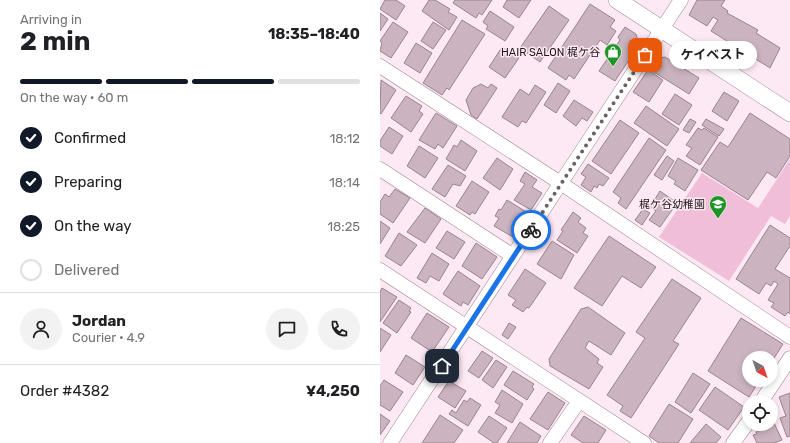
<!DOCTYPE html>
<html lang="en">
<head>
<meta charset="utf-8">
<style>
	:root { --surface:#fff; --page:#f2f2f2; --text:#202124; --muted:#757577; --line:#e0e0e0; --accent:#111827 }
	body { margin:0; font-family:Rubik,"Noto Sans JP",sans-serif; background:var(--page); color:var(--text); height:100vh; display:flex; flex-direction:column; font-size:15px; white-space:nowrap }
	* { box-sizing:border-box; margin:0 }
	p { font-size:13px; color:var(--muted) }
	.icon { flex:none; width:22px; height:22px; fill:none; stroke:currentColor; stroke-width:2; stroke-linecap:round; stroke-linejoin:round }
	.map { position:relative; flex:1; overflow:hidden }
	.drawer { display:flex; flex-direction:column; background:var(--surface); width:380px }
	.drawer>* { flex:none }
	.needle { width:26px; rotate:140deg }
	.fabs { position:absolute; left:362px; top:351px; display:grid; gap:8px }
	.fabs a { display:grid; place-items:center; width:36px; height:36px; border-radius:50%; background:var(--surface); box-shadow:0 2px 6px #0003; font-size:20px }
	.pin { position:absolute; display:grid; place-items:center; width:34px; height:34px; color:#fff; margin:-17px; border-radius:8px; box-shadow:0 2px 6px #0006 }
	.courier { position:absolute; display:grid; place-items:center; width:40px; height:40px; margin:-20px; border:3px solid #1a73e8; border-radius:50%; background:#fff; color:#222; box-shadow:0 1px 5px #0007 }
	.bubble { position:absolute; height:28px; border-radius:14px; background:var(--surface); box-shadow:0 2px 6px #0003; font-size:13px; font-weight:700; line-height:28px; text-align:center }
	.summary em { font-style:normal; font-weight:700 }
	.summary div { display:flex; flex-direction:column-reverse }
	.summary { display:flex; align-items:center; justify-content:space-between; height:68px; padding:0 20px }
	h1 { font-size:26px; font-weight:700; line-height:30px }
	.bar { display:grid; grid-template-columns:repeat(4,1fr); gap:6px 4px; align-content:center; height:48px; padding:0 20px }
	.bar i { height:5px; border-radius:3px; background:var(--line) }
	.bar .active { background:var(--accent) }
	.bar p { grid-column:span 4 }
	.line { display:flex; align-items:center; gap:10px; padding:0 20px; border-top:1px solid var(--line) }
	.line div { flex:1 }
	.round { display:grid; place-items:center; flex:none; width:42px; height:42px; border-radius:21px; background:var(--page) }
	ol { padding:0 20px; list-style:none }
	li { display:flex; align-items:center; gap:12px; height:44px }
	li p { margin-inline-start:auto }
	li .icon { padding:4px; border-radius:50%; background:var(--accent); color:#fff; stroke-width:4 }
	li:last-child { color:var(--muted) }
	li i { width:22px; height:22px; border:2px solid var(--line); border-radius:50% }
	main { display:flex; flex:1; min-height:0 }
	.map>svg:first-child { display:block }
	.green { fill:#f1bed9 }
	.building { fill:#cbb4c0; stroke:#99838f }
	.lines { fill:none; stroke-linecap:round; stroke-linejoin:round }
	.minor-casing { stroke:#9e8994; stroke-width:15 }
	.tertiary-casing { stroke:#9e8994; stroke-width:18 }
	.minor { stroke:#fff; stroke-width:14 }
	.tertiary { stroke:#fff; stroke-width:17 }
	.done { stroke:#6d6167; stroke-width:4; stroke-dasharray:0 7.2 }
	.route { stroke:#1a73e8; stroke-width:5 }
	.labels { text-anchor:middle; dominant-baseline:central; stroke-width:3; stroke-linejoin:round; paint-order:stroke }
	.poi-label { font-size:11px; fill:#20181c; stroke:#fde9f3; text-anchor:end }
</style>
</head>
<body>
<main>
<section class="drawer">
<div class="summary"><div><h1>2 min</h1><p>Arriving in</p></div><em>18:35–18:40</em></div>
<div class="bar"><i class="active"></i><i class="active"></i><i class="active"></i><i></i><p>On the way · 60 m</p></div>
<ol>
<li><svg class="icon" aria-label="check" viewBox="0 0 24 24"><path d="M5 12l5 5 9-10"/></svg>Confirmed<p>18:12</p></li>
<li><svg class="icon" aria-label="check" viewBox="0 0 24 24"><path d="M5 12l5 5 9-10"/></svg>Preparing<p>18:14</p></li>
<li><svg class="icon" aria-label="check" viewBox="0 0 24 24"><path d="M5 12l5 5 9-10"/></svg>On the way<p>18:25</p></li>
<li><i></i>Delivered</li>
</ol>
<div class="line" style="height:72px"><a class="round"><svg class="icon" aria-label="person" viewBox="0 0 24 24"><circle cx="12" cy="8" r="4"/><path d="M4 21q1-7 8-7t8 7"/></svg></a><div><b>Jordan</b><p>Courier · 4.9</p></div><a class="round"><svg class="icon" aria-label="chat" viewBox="0 0 24 24"><path d="M4 5h16v11H9l-5 4z"/></svg></a><a class="round"><svg class="icon" aria-label="phone" viewBox="0 0 24 24"><path d="M5 4h4l2 5-3 2q2 4 5 5l2-3 5 2v4C11 20 4 13 5 4z"/></svg></a></div>
<div class="line" style="height:52px"><div>Order #4382</div><b>¥4,250</b></div>
</section>
<div class="map">
<svg width="410" height="443" viewBox="0 0 410 443">
	<rect width="100%" height="100%" fill="#fde9f3"/>
	<!-- green -->
	<path class="green" d="M410 159V216L405 224 391 216 349 281 279 237 322 173 378 208Z"/>
	<!-- building -->
	<path class="building" d="M5 0H16L25 6 16 20 0 9Z
		M49 0H55L70 9 68 12 77 17 69 30 42 11Z
		M75 0H112L102 15 99 13 96 18 73 3Z
		M127 0H151L139 18 123 7Z
		M317 0H345L341 6 348 11 347 13 378 30 376 33 400 48 390 68 331 31 338 20 333 17 327 26 309 15Z
		M210 4 235 20 230 27 236 31 227 45 220 40 194 79 189 75 186 80 168 68Z
		M169 6 189 20 160 62 140 48Z
		M110 11 134 27 125 41 106 29 108 26 103 22Z
		M0 13 8 19 0 31Z
		M82 20 105 34 69 90 67 88 62 95 43 83Z
		M13 22 28 32 11 58 0 51 2 43 0 41Z
		M53 22 66 30 53 49 41 41Z
		M245 27 256 34 259 45 235 81 219 71 240 40 238 37Z
		M36 43 52 53 40 73 24 63Z
		M122 47 139 58 125 78 109 67Z
		M285 57 319 78 309 94 269 69 276 59Z
		M268 70 283 80 269 102 253 92Z
		M1 80 16 90 1 114 0 113Z
		M178 83 190 91 176 113 164 105Z
		M101 84 108 88 111 84 117 88 97 119 91 115 86 100 93 88Z
		M155 85 166 92 146 123 142 121 138 127 122 117 140 89 149 95Z
		M344 92 359 101 347 121 332 111Z
		M295 94 312 105 299 125 282 114Z
		M26 96 42 106 39 111 43 114 31 132 11 118Z
		M194 100 213 112 207 121 202 118 196 126 183 116Z
		M266 106 299 129 287 146 254 123Z
		M56 113 77 126 63 148 58 144 55 149 39 140Z
		M370 113 410 139V156L396 178 387 172 368 200 321 170 340 142 348 147Z
		M310 119 316 122 309 133 303 130Z
		M326 119 344 129 339 136 322 125Z
		M240 120 259 133 231 174 212 161Z
		M9 127 23 136 12 154 0 146V141Z
		M318 128 322 130 324 128 338 137 320 165 306 156 312 148 306 145Z
		M269 138 286 150 246 209 238 203 241 198 233 192Z
		M81 140 97 151 85 171 66 159 74 145 77 147Z
		M39 146 58 158 45 178 27 166Z
		M287 156 294 161 282 180 274 175Z
		M117 158 133 169 120 190 103 178Z
		M298 158 318 170 305 191 294 184 296 181 288 176Z
		M208 164 229 178 223 186 219 184 217 188 214 186 211 192 201 185 206 177 201 174Z
		M68 165 86 176 80 186 73 184 65 197 52 189Z
		M145 172 157 180 152 187 162 193 151 210 134 200 145 184 140 181Z
		M92 181 109 192 95 214 92 212 90 215 76 206Z
		M15 189 30 198 13 223 0 214V202L5 194 9 197Z
		M280 191 297 203 280 227 269 220 276 211 270 207Z
		M127 200 148 213 133 237 114 226 119 218 115 216 119 209 121 210Z
		M45 208 61 219 45 243 27 232Z
		M263 209 270 213 262 225 255 220Z
		M193 212 201 218 198 222 206 228 203 233 208 236 197 253 177 240 183 231 181 230Z
		M0 221 10 228 0 244Z
		M390 225 410 238V246L395 269 410 278V314L408 312 405 316 391 307 394 303 388 300 398 284 394 281 391 286 386 283 379 294 356 279Z
		M67 231 85 242 74 259 56 248Z
		M19 233 37 245 21 266 5 256Z
		M229 236 276 267 261 288 242 276 222 306 194 288Z
		M172 241 194 255 181 279 157 264Z
		M96 243 117 257 102 279 82 266Z
		M52 253 69 264 59 281 50 276 46 283 37 278Z
		M145 269 166 283 149 308 147 307 143 312 132 305 136 300 128 295Z
		M78 271 100 286 88 305 83 302 81 306 63 294Z
		M292 279 321 298 293 341 299 344 251 418 240 411 243 406 227 395 265 338 256 332Z
		M2 288 17 297 0 322V292Z
		M19 300 31 308 29 311 31 312 17 333 3 323Z
		M208 307 245 333 231 355 209 341 205 348 219 359 217 363 223 367 209 389 170 366 169 359 201 309Z
		M47 313 69 327 52 352 31 338Z
		M361 318 403 344 391 363V358H369V380H380L369 397 328 371Z
		M129 323 136 327 128 339 122 335Z
		M0 328 11 335 0 352Z
		M102 351 113 358 99 378 88 371Z
		M26 355 45 367 33 385 15 373Z
		M116 360 127 367 113 388 102 380Z
		M133 371 154 384 152 387 154 389 147 400 124 385Z
		M313 373 330 384 311 413 295 402Z
		M4 380 23 392 10 411 0 405V386Z
		M69 381 86 391 75 408 58 397Z
		M335 387 364 407 348 430 319 410Z
		M122 390 143 404 132 423 115 413 120 405 115 402Z
		M168 392 185 403 168 430 150 419Z
		M410 393V436L407 437 400 418 406 416 399 397Z
		M90 398 101 405 88 426 69 414 72 410 76 413 84 400 87 402Z
		M289 404 313 419 298 443H279L269 436Z
		M0 414 10 421 0 435Z
		M60 415 83 430 74 443H42Z
		M109 416 127 428 117 443H114L98 432Z
		M204 416 226 430 218 443H203L191 435Z
		M140 422 161 436 157 443H127Z
		M394 423 402 440 394 443H377L373 435 377 434 376 432Z
		M326 424 341 437 336 443H310Z"/>
	<g class="lines">
		<!-- minor casing -->
		<g class="minor-casing">
			<path id="minor" d="M0 66 182 184 410 337
				M0 169 133 256
				M0 270 264 443
				M381 402 410 358
				M10 443 301 0
				M170 443 199 401
				M353 443 369 421"/>
		</g>
		<!-- tertiary casing -->
		<g class="tertiary-casing">
			<path id="tertiary" d="M237 0 410 113"/>
		</g>
		<!-- minor -->
		<use href="#minor" class="minor"/>
		<!-- tertiary -->
		<use href="#tertiary" class="tertiary"/>
	</g>
	<g class="lines">
		<!-- done -->
		<path class="done" d="M151 230 265 55"/>
		<!-- route -->
		<path class="route" d="M62 366 151 230"/>
	</g>
	<!-- icons -->
	<defs>
		<g id="shop-pin" transform="scale(0.9)"><path d="M0 17L-7.5 6A9.5 9.5 0 1 1 7.5 6Z" fill="#1c9524" stroke="#fde9f3"/><path d="M-5-2.5h2.3a2.7 3.5 0 0 1 5.4 0H5L5.5 6h-11ZM-1.5-2.5h3a1.5 2.3 0 0 0-3 0Z" fill="#fff"/></g>
		<g id="school-pin" transform="scale(0.9)"><path d="M0 17L-7.5 6A9.5 9.5 0 1 1 7.5 6Z" fill="#1c9524" stroke="#fde9f3"/><path d="M0-5L7-2L0 1L-7-2ZM-4 1L0 2.5L4 1V4Q0 6-4 4Z" fill="#fff"/></g>
	</defs>
	<g fill-rule="evenodd">
		<use href="#shop-pin" x="233" y="52"/>
		<use href="#school-pin" x="338" y="204"/>
	</g>
	<g class="labels">
		<!-- poi labels -->
		<g class="poi-label">
			<text x="220" y="52">HAIR SALON 梶ケ谷</text>
			<text x="325" y="204">梶ケ谷幼稚園</text>
		</g>
	</g>
</svg>
<div class="fabs">
<a><svg class="needle" viewBox="-14 -14 28 28"><path d="M0-13l5 13h-10z" fill="#e53935"/><path d="M0 13l5-13h-10z" fill="#757577"/></svg></a>
<a><svg class="icon" aria-label="locate" viewBox="0 0 24 24"><circle cx="12" cy="12" r="6"/><path d="M12 2v4M12 18v4M2 12h4M18 12h4"/></svg></a>
</div>
<div class="pin" style="left:265px;top:55px;background:#ea580c"><svg class="icon" aria-label="bag" viewBox="0 0 24 24"><path d="M5 8h14l-1 12H6zM9 8a3 3 0 0 1 6 0"/></svg></div>
<div class="pin" style="left:62px;top:366px;background:#1f2937"><svg class="icon" aria-label="home" viewBox="0 0 24 24"><path d="M3 11l9-7 9 7M6 9v11h12V9"/></svg></div>
<div class="courier" style="left:151px;top:230px"><svg class="icon" aria-label="bike" viewBox="0 0 24 24"><circle cx="6" cy="16" r="4"/><circle cx="18" cy="16" r="4"/><path d="M6 16l4-8h5l3 8M10 8l3 8H6M13 5h3"/></svg></div>
<div class="bubble" style="left:289px;top:41px;width:88px">ケイベスト</div>
</div>
</main>
</body>
</html>
